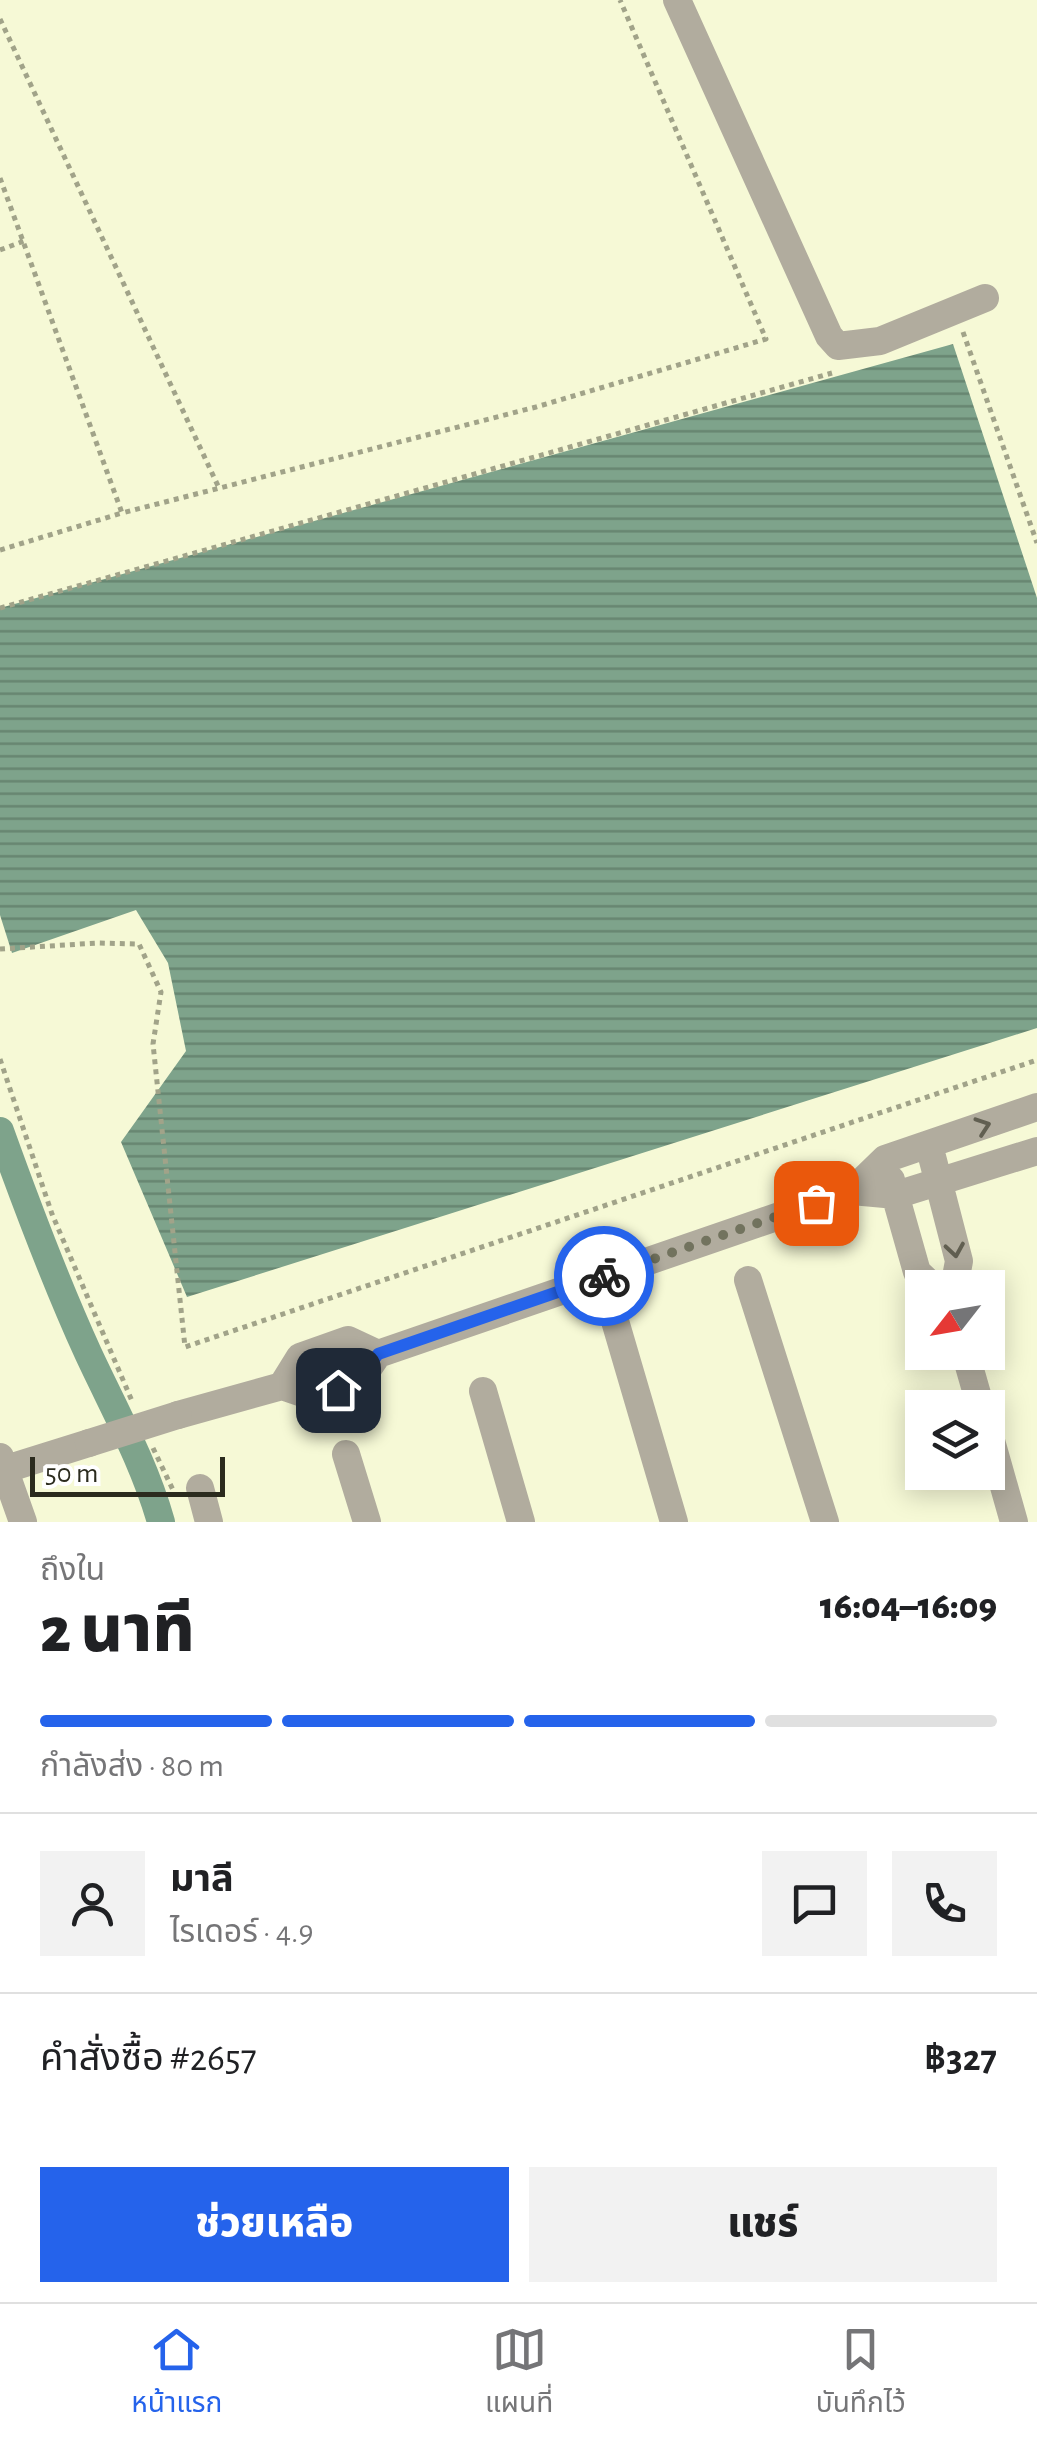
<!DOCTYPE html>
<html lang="th">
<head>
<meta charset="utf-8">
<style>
	:root { --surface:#fff; --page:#f2f2f2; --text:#202124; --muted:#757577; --line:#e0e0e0; --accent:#2563eb }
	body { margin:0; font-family:"Alegreya Sans","Noto Sans Thai",sans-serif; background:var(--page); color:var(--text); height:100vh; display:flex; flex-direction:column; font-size:38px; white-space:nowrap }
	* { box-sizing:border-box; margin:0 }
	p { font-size:32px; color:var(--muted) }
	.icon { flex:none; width:55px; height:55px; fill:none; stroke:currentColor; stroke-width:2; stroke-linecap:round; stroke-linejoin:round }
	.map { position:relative; height:1522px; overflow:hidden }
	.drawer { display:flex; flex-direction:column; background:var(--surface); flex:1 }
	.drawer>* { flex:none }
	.needle { width:65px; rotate:239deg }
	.buttons { position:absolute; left:905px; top:1270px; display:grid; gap:20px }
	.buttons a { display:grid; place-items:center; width:100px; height:100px; border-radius:0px; background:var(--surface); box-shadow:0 5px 25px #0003; font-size:50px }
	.scale { position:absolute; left:30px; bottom:25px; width:195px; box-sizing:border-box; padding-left:10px; border:5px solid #2b2b1e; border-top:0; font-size:28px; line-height:35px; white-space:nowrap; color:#2b2b1e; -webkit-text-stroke:8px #fff; paint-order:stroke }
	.pin { position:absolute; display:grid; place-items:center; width:85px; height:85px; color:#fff; margin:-42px; border-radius:20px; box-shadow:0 5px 15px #0006 }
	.courier { position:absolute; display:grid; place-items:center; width:100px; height:100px; margin:-50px; border:8px solid #2563eb; border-radius:50%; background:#fff; color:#222; box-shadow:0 2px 12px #0007 }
	.overview em { font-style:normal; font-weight:800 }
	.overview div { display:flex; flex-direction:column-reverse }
	.overview { display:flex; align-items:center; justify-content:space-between; height:170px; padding:0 40px }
	h1 { font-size:65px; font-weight:800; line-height:75px }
	.bar { display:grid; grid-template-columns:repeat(4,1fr); gap:15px 10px; align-content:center; height:120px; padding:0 40px }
	.bar i { height:12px; border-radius:8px; background:var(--line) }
	.bar .current { background:var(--accent) }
	.bar p { grid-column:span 4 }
	.line { display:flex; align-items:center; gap:25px; padding:0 40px; border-top:2px solid var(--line) }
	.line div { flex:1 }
	.round { display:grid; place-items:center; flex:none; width:105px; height:105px; border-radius:0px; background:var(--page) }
	.cta { display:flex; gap:20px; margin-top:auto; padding:20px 40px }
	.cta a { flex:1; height:115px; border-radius:0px; background:var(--accent); color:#fff; font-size:40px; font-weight:800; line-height:115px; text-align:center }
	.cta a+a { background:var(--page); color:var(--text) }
	.dock { display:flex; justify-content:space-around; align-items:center; height:140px; border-top:2px solid var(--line); background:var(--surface); font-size:28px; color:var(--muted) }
	.dock a { display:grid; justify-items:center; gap:5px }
	.dock .current { color:var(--accent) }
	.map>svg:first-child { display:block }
	.water { fill:url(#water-rules) }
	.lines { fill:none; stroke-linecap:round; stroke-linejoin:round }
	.canal { stroke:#7ea38b; stroke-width:28 }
	.path { stroke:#a1a389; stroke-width:5; stroke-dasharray:5 5; stroke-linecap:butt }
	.minor { stroke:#b1ac9e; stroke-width:28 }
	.minor-bridge { stroke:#b1ac9e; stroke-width:28 }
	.oneway { stroke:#615f51 }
	.done { stroke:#72735e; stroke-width:10; stroke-dasharray:0 18 }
	.route { stroke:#2563eb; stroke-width:12 }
</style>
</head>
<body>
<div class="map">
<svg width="1037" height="1522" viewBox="0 0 1037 1522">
	<defs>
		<pattern id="water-rules" width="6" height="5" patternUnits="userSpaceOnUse" patternTransform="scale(2.5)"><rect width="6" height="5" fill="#7ea38b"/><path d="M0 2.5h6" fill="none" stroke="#678571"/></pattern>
	</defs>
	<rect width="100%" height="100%" fill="#f6f9d6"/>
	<!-- water -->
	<path class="water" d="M953 344 1037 598V1028L187 1297 121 1142 186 1051 168 963 136 910 12 953 0 915V608Z"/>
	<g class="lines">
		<!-- canal -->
		<path class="canal" d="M0 1131C27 1206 55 1281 88 1353 114 1409 144 1462 161 1522"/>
		<!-- path -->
		<path class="path" d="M0 19 219 488
			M0 178 122 513 536 407 766 339 620 0
			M0 250 24 241
			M963 332 1037 543
			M0 550 122 513
			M0 608 832 373
			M0 949 98 943 139 944 161 992 153 1044 185 1347 1037 1060
			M0 1059 52 1214 132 1401
			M153 1448 174 1492"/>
		<!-- minor -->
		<path class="minor" d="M677 0 829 336 838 346 880 341 985 298
			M929 1145 959 1261 954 1288
			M891 1180 917 1272 934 1288
			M852 1191 885 1159 1037 1107
			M748 1280 825 1522
			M615 1321 674 1522
			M965 1352 981 1408
			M282 1386 300 1357 348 1340 378 1354
			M483 1391 521 1522
			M178 1415 282 1386 317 1398 359 1382 378 1354 852 1191 896 1195 1037 1151
			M988 1430 1014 1522
			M346 1454 367 1522
			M0 1457 23 1522
			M0 1471 89 1443
			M200 1488 209 1522"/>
		<!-- minor-bridge -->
		<path class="minor-bridge" d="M89 1443 178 1415"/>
	</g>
	<!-- one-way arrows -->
	<defs><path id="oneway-chevron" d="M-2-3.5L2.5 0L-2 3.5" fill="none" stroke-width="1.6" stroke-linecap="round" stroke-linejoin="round" transform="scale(2.5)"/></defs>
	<g class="oneway">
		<use href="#oneway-chevron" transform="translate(983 1126) rotate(-19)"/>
		<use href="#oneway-chevron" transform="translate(955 1250) rotate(81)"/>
	</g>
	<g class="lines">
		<!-- done -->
		<path class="done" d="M604 1276 816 1203"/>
		<!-- route -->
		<path class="route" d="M338 1390 359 1382 378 1354 604 1276"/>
	</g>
</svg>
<div class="buttons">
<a><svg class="needle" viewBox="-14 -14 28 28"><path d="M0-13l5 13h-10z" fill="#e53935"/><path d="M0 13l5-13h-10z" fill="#757577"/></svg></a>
<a><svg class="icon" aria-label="layers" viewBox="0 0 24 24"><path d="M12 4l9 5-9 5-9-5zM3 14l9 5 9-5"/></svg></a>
</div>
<div class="scale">50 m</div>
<div class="pin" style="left:816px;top:1203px;background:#ea580c"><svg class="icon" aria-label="bag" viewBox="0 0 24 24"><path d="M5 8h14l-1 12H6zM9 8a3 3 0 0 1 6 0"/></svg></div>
<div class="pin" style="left:338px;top:1390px;background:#1f2937"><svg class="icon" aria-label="home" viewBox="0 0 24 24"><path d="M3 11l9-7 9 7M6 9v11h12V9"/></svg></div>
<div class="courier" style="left:604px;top:1276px"><svg class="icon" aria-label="bike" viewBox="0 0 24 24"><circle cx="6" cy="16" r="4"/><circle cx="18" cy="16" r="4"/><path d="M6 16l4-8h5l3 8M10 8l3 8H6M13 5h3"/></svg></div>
</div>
<section class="drawer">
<div class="overview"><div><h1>2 นาที</h1><p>ถึงใน</p></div><em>16:04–16:09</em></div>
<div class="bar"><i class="current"></i><i class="current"></i><i class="current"></i><i></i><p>กำลังส่ง · 80 m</p></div>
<div class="line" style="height:180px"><a class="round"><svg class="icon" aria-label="person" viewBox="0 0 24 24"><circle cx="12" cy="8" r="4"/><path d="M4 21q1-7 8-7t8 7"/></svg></a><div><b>มาลี</b><p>ไรเดอร์ · 4.9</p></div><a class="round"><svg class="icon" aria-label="chat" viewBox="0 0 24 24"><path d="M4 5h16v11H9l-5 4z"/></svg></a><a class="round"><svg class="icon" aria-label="phone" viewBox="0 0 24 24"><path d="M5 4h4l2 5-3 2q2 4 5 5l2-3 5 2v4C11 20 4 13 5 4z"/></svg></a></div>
<div class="line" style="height:130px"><div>คำสั่งซื้อ #2657</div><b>฿327</b></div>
<div class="cta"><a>ช่วยเหลือ</a><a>แชร์</a></div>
</section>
<nav class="dock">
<a class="current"><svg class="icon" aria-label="home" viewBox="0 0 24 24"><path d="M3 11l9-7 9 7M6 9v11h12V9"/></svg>หน้าแรก</a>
<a><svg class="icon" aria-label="map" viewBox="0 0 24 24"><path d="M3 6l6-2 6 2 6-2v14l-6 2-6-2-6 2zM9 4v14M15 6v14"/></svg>แผนที่</a>
<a><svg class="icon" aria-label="saved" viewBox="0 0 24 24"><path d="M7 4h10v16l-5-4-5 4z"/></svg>บันทึกไว้</a>
</nav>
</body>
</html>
